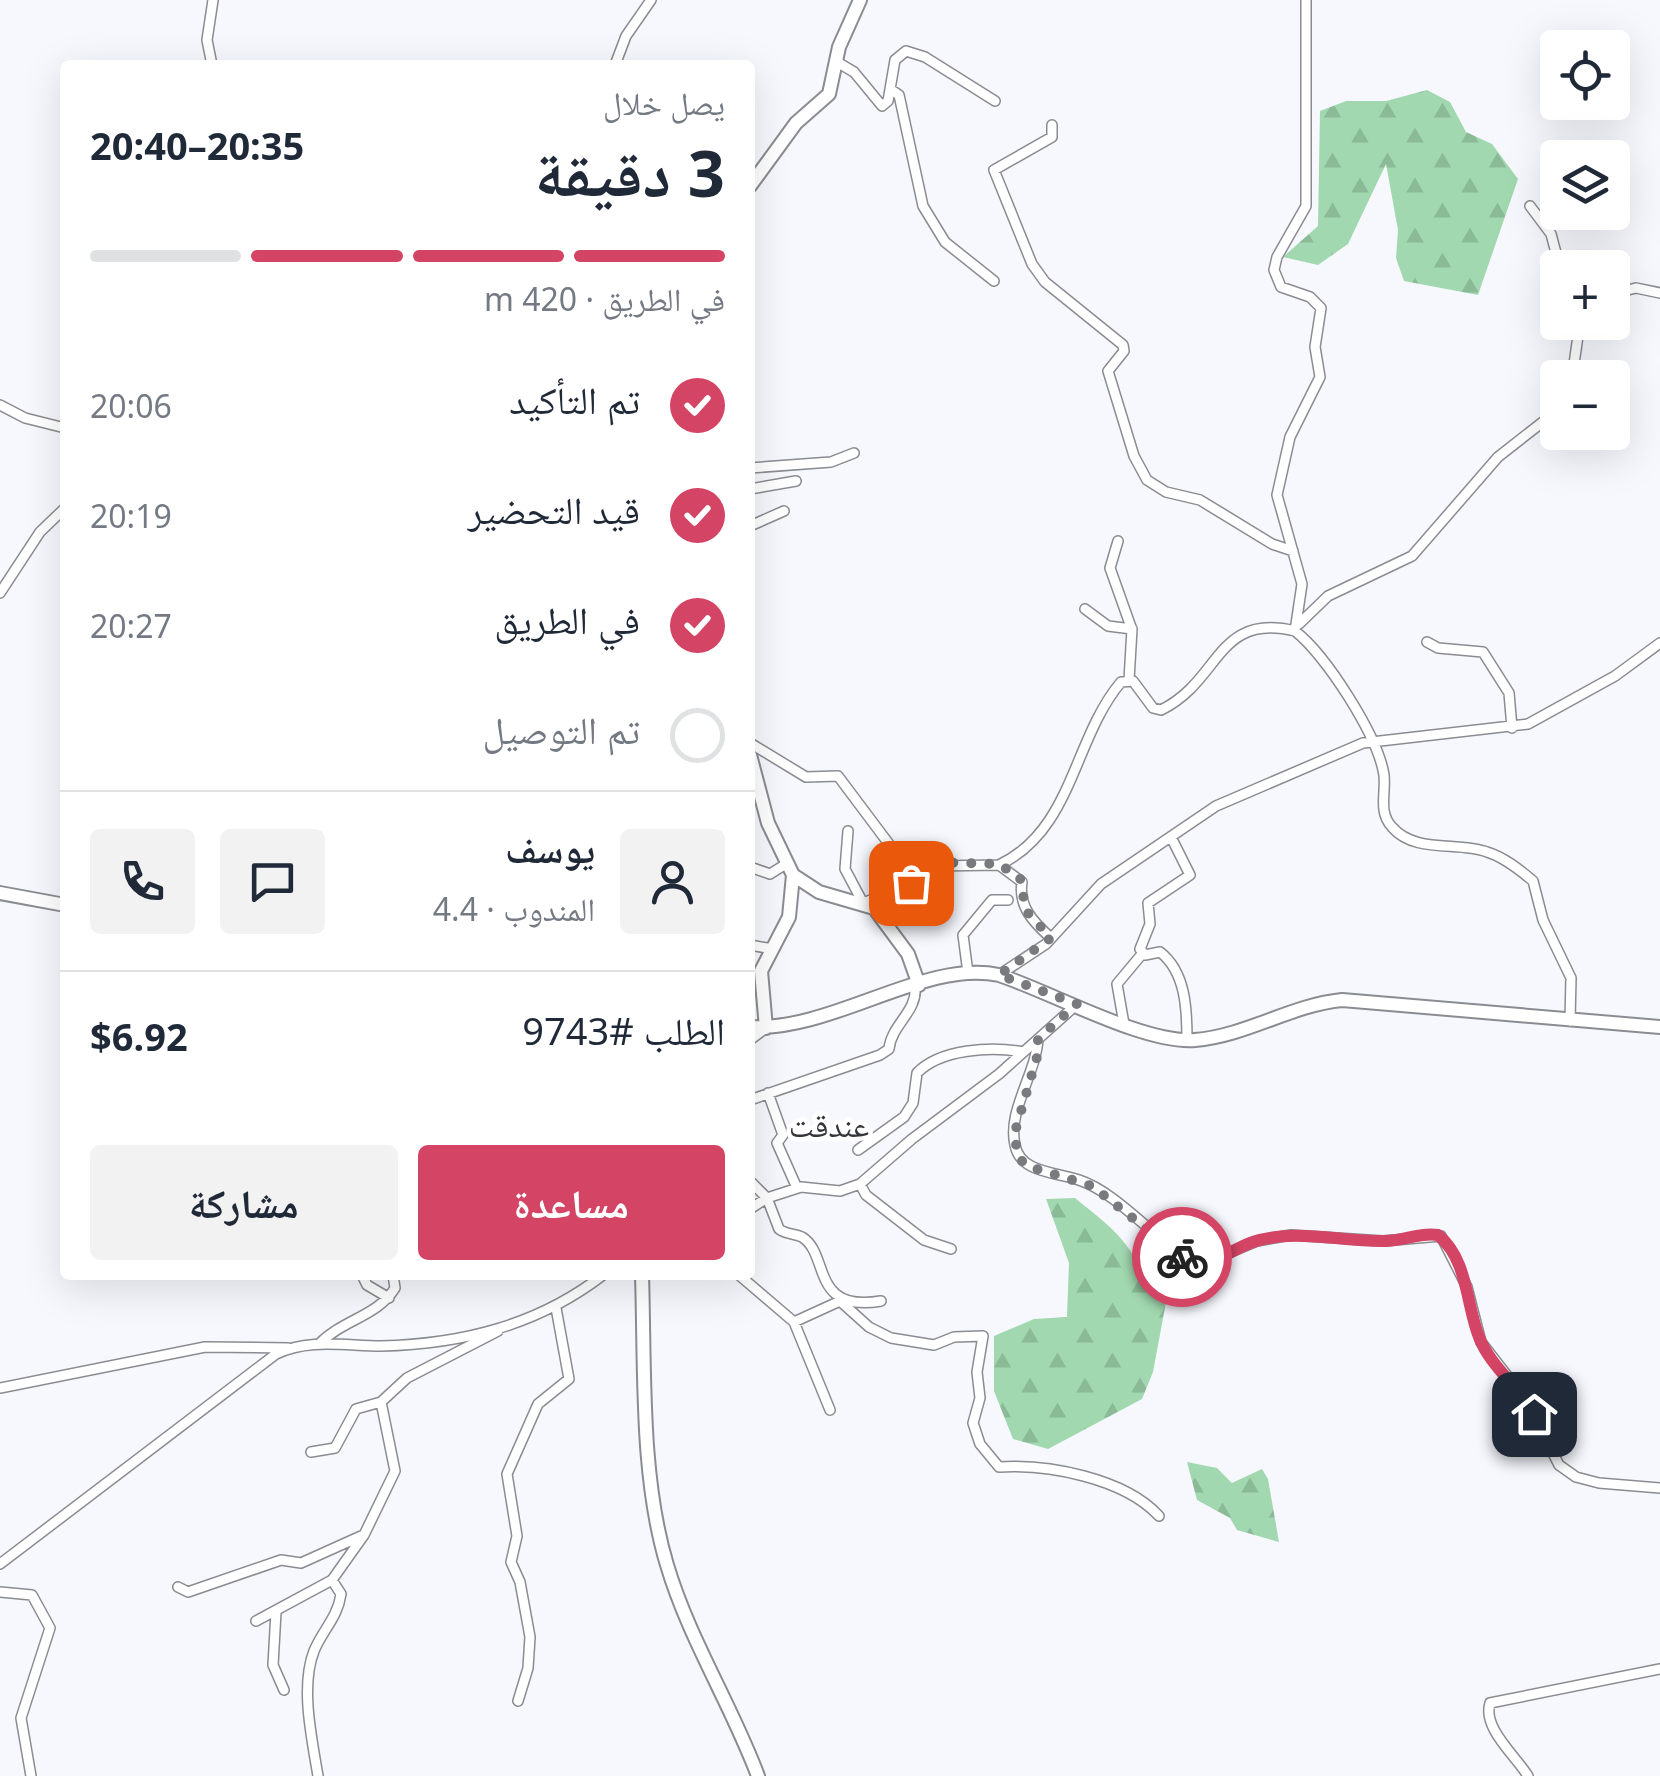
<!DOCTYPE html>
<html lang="ar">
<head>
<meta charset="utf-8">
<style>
	:root { --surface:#fff; --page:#f2f2f3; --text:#1f2937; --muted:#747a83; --line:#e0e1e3; --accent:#d44464 }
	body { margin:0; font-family:"Noto Sans","Noto Naskh Arabic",sans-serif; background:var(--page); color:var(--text); direction:rtl; height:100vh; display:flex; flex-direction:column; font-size:38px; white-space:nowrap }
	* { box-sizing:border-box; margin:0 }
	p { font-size:32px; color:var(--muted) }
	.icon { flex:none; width:55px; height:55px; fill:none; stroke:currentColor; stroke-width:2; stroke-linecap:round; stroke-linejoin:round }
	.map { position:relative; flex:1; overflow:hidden; direction:ltr }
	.drawer { position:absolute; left:60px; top:60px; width:695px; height:1220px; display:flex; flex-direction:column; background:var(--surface); border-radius:10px; box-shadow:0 10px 40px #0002; direction:rtl }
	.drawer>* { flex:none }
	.buttons { position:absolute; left:1540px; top:30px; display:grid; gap:20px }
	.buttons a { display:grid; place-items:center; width:90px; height:90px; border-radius:10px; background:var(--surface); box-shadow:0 10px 40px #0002; font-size:50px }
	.pin { position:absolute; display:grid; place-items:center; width:85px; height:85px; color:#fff; margin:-42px; border-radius:20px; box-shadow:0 5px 15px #0006 }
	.courier { position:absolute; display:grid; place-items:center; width:100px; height:100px; margin:-50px; border:8px solid #d44464; border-radius:50%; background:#fff; color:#222; box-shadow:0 2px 12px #0007 }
	.head em { font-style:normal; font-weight:700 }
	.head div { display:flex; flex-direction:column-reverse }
	.head { display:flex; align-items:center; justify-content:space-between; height:170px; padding:0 30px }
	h1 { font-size:65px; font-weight:700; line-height:75px }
	.bar { display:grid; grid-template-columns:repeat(4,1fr); gap:15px 10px; align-content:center; height:120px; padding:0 30px }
	.bar i { height:12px; border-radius:8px; background:var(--line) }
	.bar .on { background:var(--accent) }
	.bar p { grid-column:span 4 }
	.line { display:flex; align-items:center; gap:25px; padding:0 30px; border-top:2px solid var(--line) }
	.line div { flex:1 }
	.round { display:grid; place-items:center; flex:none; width:105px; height:105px; border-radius:10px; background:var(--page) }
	ol { padding:0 30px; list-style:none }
	li { display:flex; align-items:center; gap:30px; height:110px }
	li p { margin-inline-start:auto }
	li .icon { padding:10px; border-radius:50%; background:var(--accent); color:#fff; stroke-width:4 }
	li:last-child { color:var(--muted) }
	li i { width:55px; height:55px; border:5px solid var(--line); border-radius:50% }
	.button { display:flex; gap:20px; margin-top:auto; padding:20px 30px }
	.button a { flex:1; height:115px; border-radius:10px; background:var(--accent); color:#fff; font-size:40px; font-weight:700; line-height:115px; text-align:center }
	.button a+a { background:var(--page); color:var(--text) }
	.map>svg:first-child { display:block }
	.forest { fill:url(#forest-firs) }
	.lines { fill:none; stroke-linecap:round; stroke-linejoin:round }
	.street-casing { stroke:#8a8c92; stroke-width:12 }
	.secondary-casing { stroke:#8a8c92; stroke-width:16 }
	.street { stroke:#fff; stroke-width:9 }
	.secondary { stroke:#fff; stroke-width:12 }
	.done { stroke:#797a7e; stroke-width:10; stroke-dasharray:0 18 }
	.route { stroke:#d44464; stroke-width:12 }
	.labels { text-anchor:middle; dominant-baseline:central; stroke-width:9; stroke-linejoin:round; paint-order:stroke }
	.quarter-label { font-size:32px; fill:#353639; stroke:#fff }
</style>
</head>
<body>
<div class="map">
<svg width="1660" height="1776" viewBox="0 0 1660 1776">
	<defs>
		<pattern id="forest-firs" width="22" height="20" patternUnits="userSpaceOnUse" patternTransform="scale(2.5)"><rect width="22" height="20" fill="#a1d8af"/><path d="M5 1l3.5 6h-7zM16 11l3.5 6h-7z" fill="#8bba97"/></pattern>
	</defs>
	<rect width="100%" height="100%" fill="#f6f8fe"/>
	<!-- forest -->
	<path class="forest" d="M1427 90 1450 102 1466 132 1492 144 1518 179 1478 295 1404 281 1396 258 1398 230 1386 164 1348 244 1318 265 1283 257 1318 226 1320 111 1346 101H1386Z
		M1075 1198C1093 1213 1116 1229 1129 1249 1146 1274 1139 1280 1166 1302L1153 1372 1142 1399 1048 1449 1013 1439 994 1391V1336L1034 1319 1067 1317 1069 1263 1046 1199Z
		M1187 1462 1217 1468 1232 1483 1262 1469 1268 1479 1279 1542 1237 1530 1230 1518 1197 1500Z"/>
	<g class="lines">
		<!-- street casing -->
		<g class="street-casing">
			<path id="street" d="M837 62 854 72 882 106 888 101 895 60 906 51 925 57 995 101
				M212 65 207 40 213 0
				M615 65 626 36 651 0
				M890 89 899 95 923 206 945 242 994 281
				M1052 125V137L994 170 1032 264 1045 282 1123 345 1124 351 1108 371 1134 456 1147 480 1166 492 1200 500 1272 544 1293 551
				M1530 206 1551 234 1560 268
				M1612 294 1636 288 1660 293
				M1572 378 1580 322
				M0 405 25 418 65 428
				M750 468 831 462 854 453
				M750 489 796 481
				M750 526 784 511
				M1118 541 1110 568 1131 627
				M0 593 40 532 65 508
				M1085 609 1108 626 1132 629 1129 680
				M1299 624 1328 596 1412 556 1498 457 1558 410
				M1295 631 1302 584 1277 495 1290 437 1320 377 1315 347 1321 308 1310 297 1281 287 1274 270 1277 257 1306 206V0
				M1427 642 1438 648 1483 652 1509 693 1512 728
				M750 743 806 777 838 776 892 848 935 866 999 865 1022 882C1018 906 1033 922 1051 938
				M848 831 845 869 862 901
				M1171 837 1190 875 1148 903 1150 924 1140 949 1145 955 1160 952C1186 972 1187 1010 1187 1040
				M999 865C1073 830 1073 739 1121 682L1133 681 1153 708 1161 710C1221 681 1216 612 1295 631 1326 655 1378 736 1384 775 1386 794 1378 812 1392 827 1415 854 1458 841 1487 852 1504 857 1520 870 1533 881L1543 920 1571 978 1570 1021
				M750 867 770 874 786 864
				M866 902 911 883 924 862
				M750 945 772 949
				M968 973 963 935 992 900H1008
				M999 975 1046 944 1101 884 1216 806 1363 743 1528 724 1615 676 1660 643
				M1124 1024 1117 984 1142 954
				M1038 1039C1036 1074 1007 1111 1015 1145 1020 1173 1056 1172 1079 1180 1121 1194 1158 1245 1200 1265L1257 1241 1291 1235 1383 1241 1441 1236 1467 1287 1481 1342 1526 1400 1559 1465 1576 1477 1599 1483 1660 1488
				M750 1040 766 1028
				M768 1093 783 1135 777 1143 797 1188
				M750 1100 880 1055 889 1049C891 1025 918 1011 915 987
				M858 1150 904 1117 913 1103 917 1073C940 1049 991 1046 1023 1052
				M750 1181 767 1198 779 1229C787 1235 794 1233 802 1237 830 1254 810 1313 881 1301
				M860 1184 866 1195 924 1240 951 1249
				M750 1209 767 1198 801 1187 840 1191 860 1184 912 1139 999 1074 1075 1006
				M362 1275 367 1285 389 1298
				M739 1275 794 1322 830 1410
				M794 1322 840 1301 869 1327 891 1338 934 1345 954 1337 983 1336 977 1372 980 1398 973 1423 980 1444 999 1467C1048 1464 1124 1478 1159 1516
				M319 1344C342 1320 378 1316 395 1288L393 1275
				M0 1388 205 1347 288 1348
				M311 1452 335 1448 356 1409 381 1402
				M0 1564 276 1354C309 1338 346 1346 381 1346 463 1344 538 1325 603 1275
				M178 1587 188 1592 281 1560 301 1563 361 1536
				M0 1592 32 1595 50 1628 21 1718 31 1776
				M276 1612 273 1665 284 1690
				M256 1621 332 1580 364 1535 395 1471 381 1402 407 1378 498 1331
				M518 1701 528 1668 530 1637 520 1582 511 1562 517 1536 507 1474 538 1404 569 1379 556 1308
				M318 1776C312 1739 300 1687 314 1651 322 1631 338 1617 341 1594L332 1580
				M1528 1776C1516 1756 1482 1728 1490 1703L1660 1669"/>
		</g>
		<!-- secondary casing -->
		<g class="secondary-casing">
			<path id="secondary" d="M750 186 796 123 829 94 839 47 860 0
				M750 755 768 823 793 875 819 892 874 908 908 954 919 985
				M0 893 65 905
				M750 1027C834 1031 925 959 999 975 1051 992 1144 1044 1195 1040 1246 1036 1291 1005 1342 1000L1660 1027
				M766 1028 761 971 789 917 793 875
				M642 1275C645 1368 640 1476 667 1565 689 1639 731 1704 758 1776"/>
		</g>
		<!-- street -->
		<use href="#street" class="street"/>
		<!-- secondary -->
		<use href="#secondary" class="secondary"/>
	</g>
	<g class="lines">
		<!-- done -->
		<path class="done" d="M911 883 924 862 999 864 1020 878 1026 911 1051 938 999 975 1077 1004 1038 1039 1037 1057 1014 1135 1019 1158 1027 1166 1092 1186 1182 1257"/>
		<!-- route -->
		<path class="route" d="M1182 1257C1213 1271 1224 1252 1253 1242 1296 1228 1341 1242 1385 1241 1403 1241 1421 1232 1438 1235 1468 1259 1466 1305 1479 1337 1490 1366 1519 1387 1534 1414"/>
	</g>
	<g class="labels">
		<!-- quarter labels -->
		<g class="quarter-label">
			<text x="829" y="1124">عندقت</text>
		</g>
	</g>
</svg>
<div class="buttons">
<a><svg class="icon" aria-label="locate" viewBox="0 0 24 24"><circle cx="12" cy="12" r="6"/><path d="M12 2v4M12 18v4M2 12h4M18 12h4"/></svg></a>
<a><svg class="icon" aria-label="layers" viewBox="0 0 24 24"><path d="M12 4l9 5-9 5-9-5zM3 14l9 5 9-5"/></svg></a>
<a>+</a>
<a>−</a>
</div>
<div class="pin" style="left:911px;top:883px;background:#ea580c"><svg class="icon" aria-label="bag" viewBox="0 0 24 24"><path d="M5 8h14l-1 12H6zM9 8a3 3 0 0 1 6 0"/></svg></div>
<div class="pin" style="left:1534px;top:1414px;background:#1f2937"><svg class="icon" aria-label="home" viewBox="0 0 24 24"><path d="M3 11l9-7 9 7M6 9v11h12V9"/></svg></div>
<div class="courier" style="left:1182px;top:1257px"><svg class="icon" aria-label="bike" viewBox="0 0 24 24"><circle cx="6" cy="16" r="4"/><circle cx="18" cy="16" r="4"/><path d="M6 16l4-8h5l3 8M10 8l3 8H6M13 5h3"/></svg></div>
<section class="drawer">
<div class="head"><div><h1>3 دقيقة</h1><p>يصل خلال</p></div><em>20:35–20:40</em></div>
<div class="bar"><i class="on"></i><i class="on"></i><i class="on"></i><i></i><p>في الطريق · 420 m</p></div>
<ol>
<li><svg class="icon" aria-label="check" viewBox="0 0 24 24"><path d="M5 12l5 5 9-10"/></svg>تم التأكيد<p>20:06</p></li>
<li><svg class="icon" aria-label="check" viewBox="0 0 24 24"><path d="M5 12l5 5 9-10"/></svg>قيد التحضير<p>20:19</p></li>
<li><svg class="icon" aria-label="check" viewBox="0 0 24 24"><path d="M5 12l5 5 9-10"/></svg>في الطريق<p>20:27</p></li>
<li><i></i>تم التوصيل</li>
</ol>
<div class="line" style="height:180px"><a class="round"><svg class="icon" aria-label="person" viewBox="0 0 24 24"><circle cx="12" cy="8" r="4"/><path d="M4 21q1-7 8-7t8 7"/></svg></a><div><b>يوسف</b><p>المندوب · 4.4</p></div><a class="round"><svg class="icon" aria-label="chat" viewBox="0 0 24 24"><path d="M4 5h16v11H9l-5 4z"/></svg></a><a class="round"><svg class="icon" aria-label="phone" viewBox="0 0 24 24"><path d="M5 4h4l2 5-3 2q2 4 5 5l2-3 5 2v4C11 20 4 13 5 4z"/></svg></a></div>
<div class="line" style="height:130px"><div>الطلب #9743</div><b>$6.92</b></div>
<div class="button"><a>مساعدة</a><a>مشاركة</a></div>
</section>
</div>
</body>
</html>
